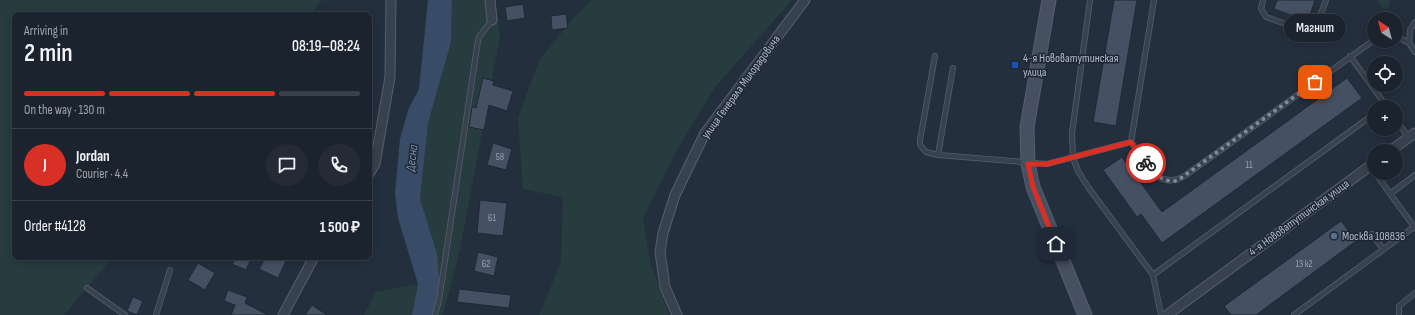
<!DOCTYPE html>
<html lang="en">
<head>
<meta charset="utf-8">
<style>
	:root { --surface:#1b232e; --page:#242b36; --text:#f1f3f6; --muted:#a0a4aa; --line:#39404a; --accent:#d93025 }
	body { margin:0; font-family:"Sofia Sans Condensed",sans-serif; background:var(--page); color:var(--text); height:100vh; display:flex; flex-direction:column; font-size:15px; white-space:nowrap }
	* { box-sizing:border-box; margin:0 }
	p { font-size:13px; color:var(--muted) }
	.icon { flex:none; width:22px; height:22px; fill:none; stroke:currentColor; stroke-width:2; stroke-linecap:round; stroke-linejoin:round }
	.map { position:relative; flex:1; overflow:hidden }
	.drawer { position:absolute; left:12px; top:12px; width:360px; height:248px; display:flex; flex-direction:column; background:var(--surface); border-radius:8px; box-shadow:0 2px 10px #0003,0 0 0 1px var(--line) }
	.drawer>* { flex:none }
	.needle { width:26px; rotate:324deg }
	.tools { position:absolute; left:1367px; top:12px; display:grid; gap:8px }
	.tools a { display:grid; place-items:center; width:36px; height:36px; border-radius:50%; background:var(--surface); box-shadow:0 2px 10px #0003,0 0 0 1px var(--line); font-size:20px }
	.pin { position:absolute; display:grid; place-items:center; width:34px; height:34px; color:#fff; margin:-17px; border-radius:8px; box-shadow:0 2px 6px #0006 }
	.courier { position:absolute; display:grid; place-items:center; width:40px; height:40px; margin:-20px; border:3px solid #d93025; border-radius:50%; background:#fff; color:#222; box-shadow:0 1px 5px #0007 }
	.bubble { position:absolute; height:28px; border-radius:14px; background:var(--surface); box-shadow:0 2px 10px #0003,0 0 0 1px var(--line); font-size:13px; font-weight:600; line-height:28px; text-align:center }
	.headline em { font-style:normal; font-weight:600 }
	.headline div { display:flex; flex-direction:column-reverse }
	.headline { display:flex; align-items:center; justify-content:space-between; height:68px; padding:0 12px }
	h1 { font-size:26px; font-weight:600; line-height:30px }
	.bar { display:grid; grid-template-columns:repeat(4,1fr); gap:6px 4px; align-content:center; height:48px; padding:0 12px }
	.bar i { height:5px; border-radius:3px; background:var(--line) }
	.bar .active { background:var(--accent) }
	.bar p { grid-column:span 4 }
	.line { display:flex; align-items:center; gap:10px; padding:0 12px; border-top:1px solid var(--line) }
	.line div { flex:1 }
	.round { display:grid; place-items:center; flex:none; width:42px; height:42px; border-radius:21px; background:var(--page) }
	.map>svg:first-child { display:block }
	.green { fill:#263c3f }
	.water { fill:#394c67 }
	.building { fill:#455162; stroke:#1f2835 }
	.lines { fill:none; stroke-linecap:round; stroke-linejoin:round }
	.lane-casing { stroke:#565f6c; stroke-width:6 }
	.street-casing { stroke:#565f6c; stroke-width:11 }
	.secondary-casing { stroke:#565f6c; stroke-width:15 }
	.lane { stroke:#38414e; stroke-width:4.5 }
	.street { stroke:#38414e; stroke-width:9 }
	.secondary { stroke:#465061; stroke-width:13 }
	.done { stroke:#828b98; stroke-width:4; stroke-dasharray:0 7.2 }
	.route { stroke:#d93025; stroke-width:5 }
	.transit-dot { fill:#1a4fb4; stroke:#1d2633; stroke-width:1.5 }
	.service-dot { fill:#5c6f8a; stroke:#1d2633; stroke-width:1.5 }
	.labels { text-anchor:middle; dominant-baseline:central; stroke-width:3; stroke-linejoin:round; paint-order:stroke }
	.number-label { font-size:10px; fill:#98a1af }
	.poi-label { font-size:12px; fill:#b4bcc9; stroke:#1d2633; text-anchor:start }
	.street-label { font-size:12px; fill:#b4bcc9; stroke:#1d2633 }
	.water-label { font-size:13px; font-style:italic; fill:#7c92b1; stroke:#1d2633 }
</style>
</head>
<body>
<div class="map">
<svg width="1415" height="315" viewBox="0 0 1415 315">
	<rect width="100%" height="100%" fill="#242f3e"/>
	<!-- green -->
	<path class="green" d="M0 0H322L310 15H15V257H113L64 315H0Z
		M452 0H495L500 36 460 250 443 315H438L440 287 420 199 428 123 451 42Z
		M592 0H792L715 87 678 148 643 218 651 265 669 315H539L561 262 563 197 523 189 518 118 539 61 574 17Z
		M1377 0H1390L1389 7 1384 10Z
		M418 284 412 315H364L376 292Z"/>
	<!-- water -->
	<path class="water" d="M428 0H452L451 42 428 123 420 199 437 254 440 287 438 315H412L418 284 398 218 395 193 400 139 408 110 419 89Z"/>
	<!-- building -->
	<path class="building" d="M1114 0H1137L1116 126 1093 122Z
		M1277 0H1315L1308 21 1274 9Z
		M523 4 525 18 507 21 505 7Z
		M566 14 568 28 552 30 551 16Z
		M483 78 494 81 493 85 513 91 507 111 489 105 484 130 469 127 472 107 476 108Z
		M1347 78 1362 98 1162 243 1141 214 1137 217 1103 170 1122 157 1162 212Z
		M493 143 512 149 506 170 487 165Z
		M480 200 507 203 503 236 477 233Z
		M1341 221 1356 241 1256 315H1231L1224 306Z
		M478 252 498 257 494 276 474 271Z
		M236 257H240L250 261 246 270 232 264Z
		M266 257H288L278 278 259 269Z
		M198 263 215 273 205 290 188 280Z
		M459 289 511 295 509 308 457 302Z
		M228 290 247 297 245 303 268 315H231L235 305 224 301Z
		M133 297 143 301 137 315 127 311Z
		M312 305 327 315H305Z"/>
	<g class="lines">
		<!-- lane casing -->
		<g class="lane-casing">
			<path id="lane" d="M1090 0 1072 133 1073 158 1078 171 1088 187 1153 275 1374 114
				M1154 0 1131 142C1146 162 1158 193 1186 175L1374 40
				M1263 0 1261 9 1266 17 1311 33 1315 30 1326 0
				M1396 36 1409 43 1410 30 1415 22
				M1409 43 1415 52
				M935 56 920 140V145L926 152 938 155 1047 164 1131 142
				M1350 56 1387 107
				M1396 120 1409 138
				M938 155 953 68
				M1375 173 1415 228
				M1390 194 1415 175
				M1372 234 1383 249
				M1153 275 1161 315
				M87 288 125 315
				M156 315 170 270
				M435 315 439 300 477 47 479 37 492 20
				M1294 315 1414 227
				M1399 315V306L1415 293"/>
		</g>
		<!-- street casing -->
		<g class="street-casing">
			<path id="street" d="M490 0 492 20
				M1390 151 1415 133
				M369 174 375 164 390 77 391 0
				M283 315 314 257
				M677 315 665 287 660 252 663 233 675 195 705 133 805 0
				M1167 315 1374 163"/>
		</g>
		<!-- secondary casing -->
		<g class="secondary-casing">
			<path id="secondary" d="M1049 0 1027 127 1028 164 1033 187 1085 315"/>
		</g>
		<!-- lane -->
		<use href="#lane" class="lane"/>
		<!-- street -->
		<use href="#street" class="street"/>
		<!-- secondary -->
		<use href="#secondary" class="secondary"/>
	</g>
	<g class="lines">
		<!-- done -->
		<path class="done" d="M1146 163C1155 175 1162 182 1177 181L1315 82"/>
		<!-- route -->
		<path class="route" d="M1056 244 1033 187 1028 164H1047L1131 142 1146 163"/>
	</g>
	<!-- markers -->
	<rect class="transit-dot" x="1011" y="61" width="8" height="8" rx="2"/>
	<circle class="service-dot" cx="1334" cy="236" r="4"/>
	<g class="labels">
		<!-- number labels -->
		<g class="number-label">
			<text x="500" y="157">58</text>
			<text x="1249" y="165">11</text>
			<text x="492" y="218">61</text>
			<text x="486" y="264">62</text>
			<text x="1304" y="264">13 к2</text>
		</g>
		<!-- poi labels -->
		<g class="poi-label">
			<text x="1023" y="58">4-я Нововатутинская<tspan x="1023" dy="14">улица</tspan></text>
			<text x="1342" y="236">Москва 108836</text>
		</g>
		<!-- street labels -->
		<g class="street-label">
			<text transform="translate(741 87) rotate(-54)">улица Генерала Милорадовича</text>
			<text transform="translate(1299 218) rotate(-36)">4-я Нововатутинская улица</text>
		</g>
		<!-- water labels -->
		<g class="water-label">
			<text transform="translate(412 158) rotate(-83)">Десна</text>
		</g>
	</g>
</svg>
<div class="tools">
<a><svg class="needle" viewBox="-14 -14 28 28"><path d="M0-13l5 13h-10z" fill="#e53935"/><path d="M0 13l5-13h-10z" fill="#a0a4aa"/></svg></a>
<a><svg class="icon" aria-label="locate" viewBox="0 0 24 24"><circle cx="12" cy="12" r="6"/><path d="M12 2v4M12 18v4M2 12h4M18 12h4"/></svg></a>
<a>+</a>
<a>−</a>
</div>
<div class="pin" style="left:1315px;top:82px;background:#ea580c"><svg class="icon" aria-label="bag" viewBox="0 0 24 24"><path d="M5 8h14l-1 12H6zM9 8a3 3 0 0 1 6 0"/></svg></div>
<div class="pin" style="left:1056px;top:244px;background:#1f2937"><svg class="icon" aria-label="home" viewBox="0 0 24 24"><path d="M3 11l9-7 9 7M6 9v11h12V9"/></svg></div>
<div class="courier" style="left:1146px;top:163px"><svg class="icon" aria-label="bike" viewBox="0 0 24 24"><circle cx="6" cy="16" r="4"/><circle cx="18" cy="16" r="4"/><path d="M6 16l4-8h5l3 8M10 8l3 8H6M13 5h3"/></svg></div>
<div class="bubble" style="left:1284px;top:14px;width:62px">Магнит</div>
<section class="drawer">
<div class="headline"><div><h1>2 min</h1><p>Arriving in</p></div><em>08:19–08:24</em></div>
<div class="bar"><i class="active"></i><i class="active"></i><i class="active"></i><i></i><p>On the way · 130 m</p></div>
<div class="line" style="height:72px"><b class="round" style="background:var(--accent);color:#fff">J</b><div><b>Jordan</b><p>Courier · 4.4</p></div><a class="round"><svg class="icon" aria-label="chat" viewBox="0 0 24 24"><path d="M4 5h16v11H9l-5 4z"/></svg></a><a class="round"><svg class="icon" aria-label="phone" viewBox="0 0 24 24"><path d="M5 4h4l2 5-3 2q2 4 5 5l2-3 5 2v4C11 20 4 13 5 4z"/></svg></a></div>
<div class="line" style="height:52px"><div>Order #4128</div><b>1 500 ₽</b></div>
</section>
</div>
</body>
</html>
